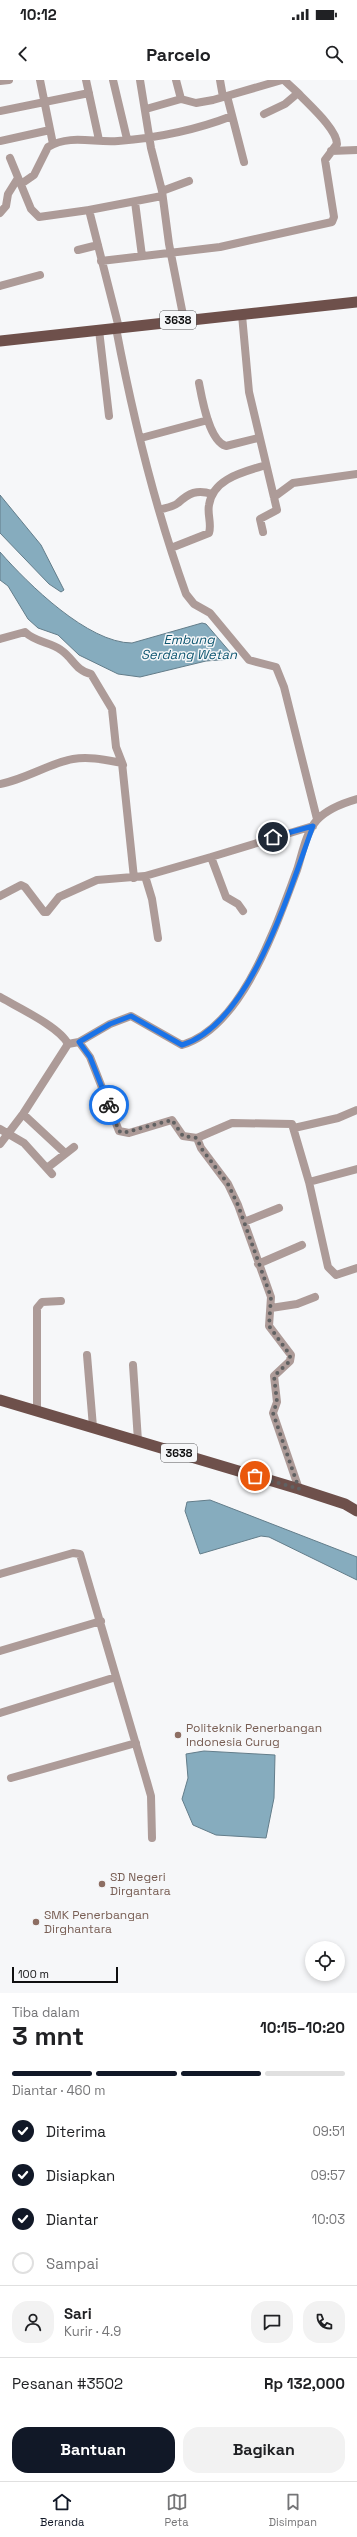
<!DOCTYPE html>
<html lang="id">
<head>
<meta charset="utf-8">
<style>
	:root { --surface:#fff; --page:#f2f2f2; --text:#202124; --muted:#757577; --line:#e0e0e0; --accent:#111827 }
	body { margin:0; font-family:"Space Grotesk",sans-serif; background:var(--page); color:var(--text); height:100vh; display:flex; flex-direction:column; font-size:15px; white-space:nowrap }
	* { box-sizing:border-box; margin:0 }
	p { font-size:13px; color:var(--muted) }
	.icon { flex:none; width:22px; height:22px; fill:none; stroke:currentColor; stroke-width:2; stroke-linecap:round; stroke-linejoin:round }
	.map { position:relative; height:1913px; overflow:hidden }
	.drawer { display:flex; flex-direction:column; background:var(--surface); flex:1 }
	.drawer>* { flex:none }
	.fabs { position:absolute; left:305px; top:1861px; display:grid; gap:8px }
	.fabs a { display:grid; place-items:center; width:40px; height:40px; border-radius:50%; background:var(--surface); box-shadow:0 2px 6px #0003; font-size:20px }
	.scale { position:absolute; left:12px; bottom:10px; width:106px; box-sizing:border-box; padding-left:4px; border:2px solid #101011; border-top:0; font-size:11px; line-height:14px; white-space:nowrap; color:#101011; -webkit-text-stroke:3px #f6f7f9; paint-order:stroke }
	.pin { position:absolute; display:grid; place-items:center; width:34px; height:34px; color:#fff; margin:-17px; border:2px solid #fff; border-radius:50%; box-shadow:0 1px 4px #0007 }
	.courier { position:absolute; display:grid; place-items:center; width:40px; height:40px; margin:-20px; border:3px solid #1a73e8; border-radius:50%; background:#fff; color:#222; box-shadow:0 1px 5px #0007 }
	.summary em { font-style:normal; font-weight:600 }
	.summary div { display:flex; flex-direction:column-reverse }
	.summary { display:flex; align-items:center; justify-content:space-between; height:68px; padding:0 12px }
	h1 { font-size:26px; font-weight:600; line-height:30px }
	.bar { display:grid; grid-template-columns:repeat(4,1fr); gap:6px 4px; align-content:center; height:48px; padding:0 12px }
	.bar i { height:5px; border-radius:3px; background:var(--line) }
	.bar .on { background:var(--accent) }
	.bar p { grid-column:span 4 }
	.line { display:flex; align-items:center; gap:10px; padding:0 12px; border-top:1px solid var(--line) }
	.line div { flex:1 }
	.round { display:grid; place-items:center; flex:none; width:42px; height:42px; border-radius:16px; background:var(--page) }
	ol { padding:0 12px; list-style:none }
	li { display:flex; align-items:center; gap:12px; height:44px }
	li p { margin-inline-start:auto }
	li .icon { padding:4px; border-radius:50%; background:var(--accent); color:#fff; stroke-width:4 }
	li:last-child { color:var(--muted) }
	li i { width:22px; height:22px; border:2px solid var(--line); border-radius:50% }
	.primary-button { display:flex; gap:8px; margin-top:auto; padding:8px 12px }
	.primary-button a { flex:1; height:46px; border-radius:16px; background:var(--accent); color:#fff; font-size:16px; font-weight:600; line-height:46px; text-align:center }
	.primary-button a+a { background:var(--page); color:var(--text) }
	.status { display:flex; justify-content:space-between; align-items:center; height:28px; padding:0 20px; background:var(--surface); direction:ltr }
	.status svg { height:11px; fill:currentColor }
	header { display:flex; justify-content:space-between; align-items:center; height:52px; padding:0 12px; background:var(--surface); font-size:18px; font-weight:600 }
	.tab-bar { display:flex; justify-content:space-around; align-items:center; height:56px; border-top:1px solid var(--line); background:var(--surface); font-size:11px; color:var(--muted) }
	.tab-bar a { display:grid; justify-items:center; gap:2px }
	.tab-bar .on { color:var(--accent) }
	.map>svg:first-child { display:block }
	.water { fill:#86acbe; stroke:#637d8a }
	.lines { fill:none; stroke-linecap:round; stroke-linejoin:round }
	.minor { stroke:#ad9b98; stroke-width:8 }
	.primary { stroke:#6e504b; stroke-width:11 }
	.done { stroke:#606162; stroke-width:4; stroke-dasharray:0 7.2 }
	.route { stroke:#1a73e8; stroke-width:5 }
	.education-dot { fill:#8d6e63; stroke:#f6f7f9; stroke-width:1.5 }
	.labels { text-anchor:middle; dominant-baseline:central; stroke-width:3; stroke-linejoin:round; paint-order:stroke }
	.shield { fill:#f6f7f9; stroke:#555557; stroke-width:1 }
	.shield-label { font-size:11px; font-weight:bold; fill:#101011 }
	.education-label { font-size:12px; fill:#785e54; stroke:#f6f7f9; text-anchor:start }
	.water-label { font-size:13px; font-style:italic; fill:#0f5771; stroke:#f6f7f9 }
</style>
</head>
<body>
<div class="status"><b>10:12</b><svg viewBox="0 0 49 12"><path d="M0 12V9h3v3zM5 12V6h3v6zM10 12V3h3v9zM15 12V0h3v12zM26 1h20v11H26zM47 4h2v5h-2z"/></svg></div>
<header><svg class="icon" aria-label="back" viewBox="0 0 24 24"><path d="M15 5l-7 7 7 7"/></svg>Parcelo<svg class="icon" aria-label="search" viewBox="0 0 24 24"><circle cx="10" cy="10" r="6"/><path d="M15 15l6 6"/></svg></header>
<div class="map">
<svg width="357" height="1913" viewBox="0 0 357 1913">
	<rect width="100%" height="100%" fill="#f6f7f9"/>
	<!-- water -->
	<path class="water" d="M0 415 41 465 64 510 61 512 49 504 0 453Z
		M0 472C28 504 88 563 132 563L202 543 206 544 230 572 231 579 206 581 140 597 118 594 79 575 58 555 38 548 28 539 8 506 0 500Z
		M210 1420 357 1477V1500L269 1457 261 1456 200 1474 185 1431 187 1422Z
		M204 1671 275 1675 274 1718 266 1758 216 1755 193 1745 182 1719 188 1698 186 1674Z"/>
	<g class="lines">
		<!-- minor -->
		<path class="minor" d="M40 0 53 64
			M86 0 99 60
			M113 0 127 59
			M140 0 151 68 162 111 169 164 184 240
			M176 0 181 19
			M220 0 223 17
			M0 1 9 0
			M227 16 244 82
			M146 29 181 19 196 23 213 20 282 0
			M0 31 89 13
			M264 34 285 24 298 13 284 0
			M0 61 50 50
			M331 71 357 70
			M10 78 31 129 39 137 89 130
			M21 104 34 95 48 67C70 54 94 63 118 61 156 58 196 50 232 36
			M162 111 189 101
			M135 122 142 176
			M0 133 6 126 8 114 18 98
			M78 170 98 165
			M101 181 220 167 332 142 334 137 325 80 337 64C337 49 308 24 298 13
			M0 206 40 195
			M242 235 249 312 277 430 260 439 263 452
			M116 248C133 338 155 428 186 514L194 524 210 533 249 580 276 587 284 607 317 739
			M119 248 89 130 162 116
			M99 250 109 336
			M199 303C202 319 209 361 226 366L258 358
			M141 358 208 340
			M274 417 293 403 357 394
			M159 430C165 428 173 427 178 423 189 413 197 409 212 414
			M171 468 209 453C212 444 207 434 209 425 213 398 244 392 266 385
			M0 559 25 552C35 562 50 562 61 570 73 578 76 591 91 594L112 629 116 667 123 685
			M0 704C26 699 50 683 73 679 89 676 106 680 122 683L134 798
			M211 777 313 746
			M145 796 152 819 158 858
			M0 816 21 805 25 807 44 832H47L59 817 97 800 145 796 211 777 226 817 238 824 243 831
			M0 917C17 927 60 947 68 964
			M79 962 90 977 119 1051 129 1053 172 1040 183 1056 197 1058 201 1068 228 1104 238 1125 271 1217 269 1246 291 1275 290 1281 274 1296 277 1322 273 1333 299 1409
			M23 1034 65 1073
			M294 1048 338 1038 357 1030
			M0 1049 24 1063 52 1094
			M197 1058 232 1043 292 1044 309 1102 328 1187 336 1195 357 1188
			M0 1064 23 1034 68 964 79 962 110 944 131 936 182 965C243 947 276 845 297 790 302 775 306 752 317 740 327 729 343 723 357 719
			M47 1088 74 1067
			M309 1102 357 1089
			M244 1142 279 1128
			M258 1184 302 1165
			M271 1228 297 1224 315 1217
			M87 1275 93 1347
			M133 1285 138 1361
			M37 1330V1228L42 1222 61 1221
			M0 1494 73 1473 80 1474 147 1702 151 1716 152 1758
			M0 1571 101 1541
			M0 1633 116 1597
			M11 1698 136 1663"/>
		<!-- primary -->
		<path class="primary" d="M0 261 357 222
			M0 1320 299 1409 345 1424 357 1431"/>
	</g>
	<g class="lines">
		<!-- done -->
		<path class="done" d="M109 1025 119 1051 123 1053 172 1040 183 1056 197 1058 201 1068 228 1104 238 1125 271 1217 269 1246 290 1275V1281L274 1296 277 1322 273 1333 299 1409 255 1396"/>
		<!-- route -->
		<path class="route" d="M109 1025 90 977 79 962 110 944 131 936 182 965C251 944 290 808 313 746L273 757"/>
	</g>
	<!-- markers -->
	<g class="education-dot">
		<circle cx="178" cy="1655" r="4"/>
		<circle cx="102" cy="1804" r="4"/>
		<circle cx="36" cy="1842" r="4"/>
	</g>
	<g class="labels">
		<!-- shield labels -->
		<g class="shield">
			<rect x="160" y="231" width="36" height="18" rx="3"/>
			<rect x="161" y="1364" width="36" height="18" rx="3"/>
		</g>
		<g class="shield-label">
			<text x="178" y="240">3638</text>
			<text x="179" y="1373">3638</text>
		</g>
		<!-- education labels -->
		<g class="education-label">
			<text x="186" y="1648">Politeknik Penerbangan<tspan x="186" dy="14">Indonesia Curug</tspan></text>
			<text x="110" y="1797">SD Negeri<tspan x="110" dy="14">Dirgantara</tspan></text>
			<text x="44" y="1835">SMK Penerbangan<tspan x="44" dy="14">Dirghantara</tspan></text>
		</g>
		<!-- water labels -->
		<g class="water-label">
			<text x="189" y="559">Embung<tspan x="189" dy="15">Serdang Wetan</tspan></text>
		</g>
	</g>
</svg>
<div class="fabs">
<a><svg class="icon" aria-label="locate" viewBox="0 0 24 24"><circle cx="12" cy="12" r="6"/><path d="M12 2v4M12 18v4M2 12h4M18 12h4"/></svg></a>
</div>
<div class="scale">100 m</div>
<div class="pin" style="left:255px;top:1396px;background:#ea580c"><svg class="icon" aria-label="bag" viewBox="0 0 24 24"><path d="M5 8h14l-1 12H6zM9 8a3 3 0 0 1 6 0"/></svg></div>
<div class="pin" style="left:273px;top:757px;background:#1f2937"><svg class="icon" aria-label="home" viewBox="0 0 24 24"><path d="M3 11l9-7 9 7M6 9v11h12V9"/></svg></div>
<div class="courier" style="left:109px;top:1025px"><svg class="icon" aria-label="bike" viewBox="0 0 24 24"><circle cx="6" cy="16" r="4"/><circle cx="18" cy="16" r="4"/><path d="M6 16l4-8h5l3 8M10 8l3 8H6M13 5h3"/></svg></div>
</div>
<section class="drawer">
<div class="summary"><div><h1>3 mnt</h1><p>Tiba dalam</p></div><em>10:15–10:20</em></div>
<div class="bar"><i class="on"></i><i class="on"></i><i class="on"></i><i></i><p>Diantar · 460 m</p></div>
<ol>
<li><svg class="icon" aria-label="check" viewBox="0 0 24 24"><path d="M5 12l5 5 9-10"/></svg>Diterima<p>09:51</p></li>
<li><svg class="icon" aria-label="check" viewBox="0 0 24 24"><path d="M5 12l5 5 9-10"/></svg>Disiapkan<p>09:57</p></li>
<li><svg class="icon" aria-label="check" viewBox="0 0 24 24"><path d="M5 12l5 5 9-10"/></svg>Diantar<p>10:03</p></li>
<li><i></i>Sampai</li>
</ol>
<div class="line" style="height:72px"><a class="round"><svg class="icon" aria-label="person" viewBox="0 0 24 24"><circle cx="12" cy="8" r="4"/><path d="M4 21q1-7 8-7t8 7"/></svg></a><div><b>Sari</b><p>Kurir · 4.9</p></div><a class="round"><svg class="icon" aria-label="chat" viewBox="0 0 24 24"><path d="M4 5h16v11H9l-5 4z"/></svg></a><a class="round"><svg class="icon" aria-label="phone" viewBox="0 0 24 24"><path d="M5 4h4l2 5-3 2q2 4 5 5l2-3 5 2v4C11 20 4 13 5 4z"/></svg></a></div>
<div class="line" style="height:52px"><div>Pesanan #3502</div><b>Rp 132,000</b></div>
<div class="primary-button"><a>Bantuan</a><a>Bagikan</a></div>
</section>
<nav class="tab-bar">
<a class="on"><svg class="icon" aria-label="home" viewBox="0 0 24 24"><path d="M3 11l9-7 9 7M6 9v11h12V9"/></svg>Beranda</a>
<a><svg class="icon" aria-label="map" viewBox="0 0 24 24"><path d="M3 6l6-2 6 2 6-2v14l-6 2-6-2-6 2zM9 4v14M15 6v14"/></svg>Peta</a>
<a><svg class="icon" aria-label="saved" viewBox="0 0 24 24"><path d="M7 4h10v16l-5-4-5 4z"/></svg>Disimpan</a>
</nav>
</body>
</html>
